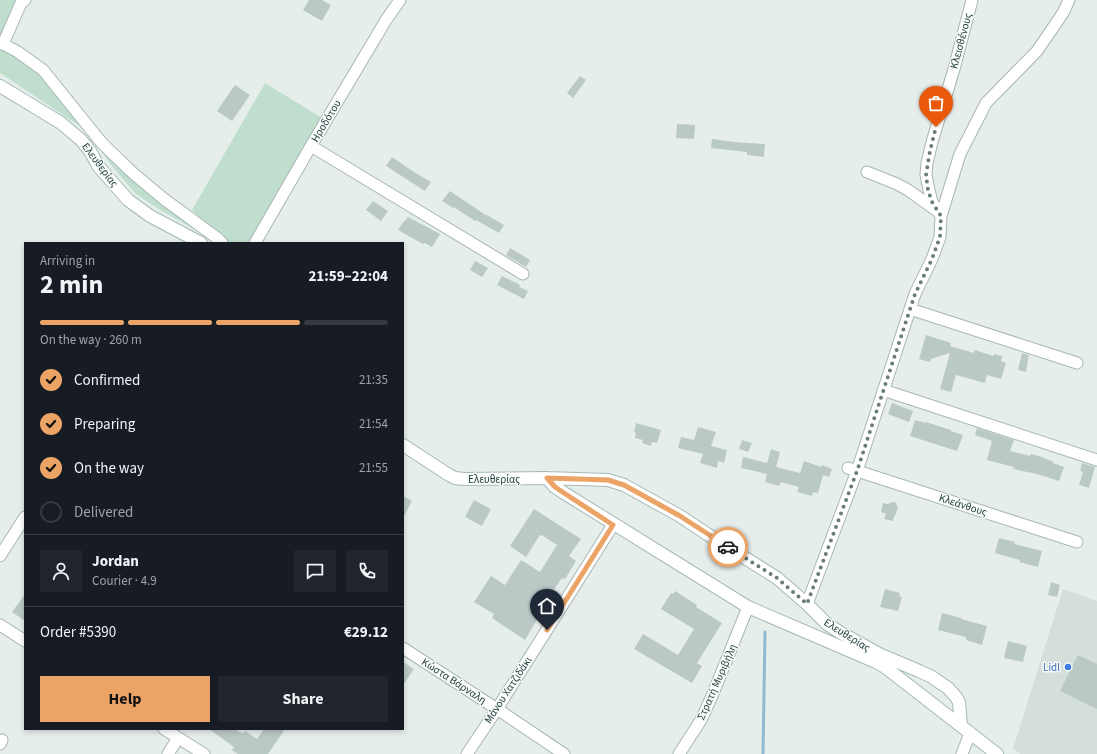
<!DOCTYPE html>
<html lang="en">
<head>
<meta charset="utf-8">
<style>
	:root { --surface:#171b24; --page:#20242c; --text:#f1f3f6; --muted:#9ea1a6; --line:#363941; --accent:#eca466 }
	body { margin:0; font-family:"Source Sans 3",sans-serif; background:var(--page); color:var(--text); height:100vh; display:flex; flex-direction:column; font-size:15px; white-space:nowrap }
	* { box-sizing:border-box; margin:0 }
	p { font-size:13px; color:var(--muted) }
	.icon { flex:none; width:22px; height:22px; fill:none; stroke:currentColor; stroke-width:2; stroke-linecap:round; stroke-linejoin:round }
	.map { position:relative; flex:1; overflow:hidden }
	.details { position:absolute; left:24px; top:242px; width:380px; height:488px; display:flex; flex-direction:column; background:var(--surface); border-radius:0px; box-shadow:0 2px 6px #0003 }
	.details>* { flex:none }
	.pin { position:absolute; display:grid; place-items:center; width:34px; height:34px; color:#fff; margin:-41px -17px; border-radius:50% 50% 50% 0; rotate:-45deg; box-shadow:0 0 4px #0007 }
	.pin .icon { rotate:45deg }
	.courier { position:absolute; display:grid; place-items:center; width:40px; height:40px; margin:-20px; border:3px solid #eca466; border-radius:50%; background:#fff; color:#222; box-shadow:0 1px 5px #0007 }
	.head em { font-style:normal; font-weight:700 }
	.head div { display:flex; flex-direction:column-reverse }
	.head { display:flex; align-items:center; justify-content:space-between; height:68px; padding:0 16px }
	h1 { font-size:26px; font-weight:700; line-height:30px }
	.bar { display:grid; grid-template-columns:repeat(4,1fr); gap:6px 4px; align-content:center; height:48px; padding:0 16px }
	.bar i { height:5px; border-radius:3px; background:var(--line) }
	.bar .active { background:var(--accent) }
	.bar p { grid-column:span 4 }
	.line { display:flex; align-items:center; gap:10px; padding:0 16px; border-top:1px solid var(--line) }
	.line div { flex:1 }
	.round { display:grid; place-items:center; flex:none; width:42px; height:42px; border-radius:0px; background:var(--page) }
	ol { padding:0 16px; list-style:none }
	li { display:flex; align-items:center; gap:12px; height:44px }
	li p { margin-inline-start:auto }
	li .icon { padding:4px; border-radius:50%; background:var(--accent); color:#111; stroke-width:4 }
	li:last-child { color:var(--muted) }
	li i { width:22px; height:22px; border:2px solid var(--line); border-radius:50% }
	.button { display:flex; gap:8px; margin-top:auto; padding:8px 16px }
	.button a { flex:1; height:46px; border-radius:0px; background:var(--accent); color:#111; font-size:16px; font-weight:700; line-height:46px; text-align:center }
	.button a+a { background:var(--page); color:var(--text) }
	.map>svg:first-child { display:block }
	.built { fill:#d4dedb }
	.green { fill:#c0dece }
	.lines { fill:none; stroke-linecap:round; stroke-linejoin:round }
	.stream { stroke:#91b8d0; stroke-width:3 }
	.building { fill:#bbc9c6 }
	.street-casing { stroke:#a8b6b4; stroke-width:13 }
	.secondary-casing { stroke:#a4b9b6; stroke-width:14 }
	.street { stroke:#fff; stroke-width:11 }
	.secondary { stroke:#fff; stroke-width:12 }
	.done { stroke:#697d7b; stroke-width:4; stroke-dasharray:0 7.2 }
	.route { stroke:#eca466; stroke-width:5 }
	.shop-dot { fill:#3f7fe0; stroke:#f6faf9; stroke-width:1.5 }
	.labels { text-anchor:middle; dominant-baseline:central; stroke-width:3; stroke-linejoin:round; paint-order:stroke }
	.street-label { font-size:11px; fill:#25403e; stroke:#f6faf9 }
	.shop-label { font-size:11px; fill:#366cbe; stroke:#f6faf9; text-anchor:end }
</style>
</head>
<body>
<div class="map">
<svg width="1097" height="754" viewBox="0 0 1097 754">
	<rect width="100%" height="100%" fill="#e6eeec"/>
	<!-- built -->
	<path class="built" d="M1063 589 1097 601V754H1020L1013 748 1018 733Z"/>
	<!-- green -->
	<path class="green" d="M0 0H20L0 42Z
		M0 48 30 62 103 148 203 234 160 210 136 194 111 165 87 131 0 73Z
		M265 83 322 118 249 243H227L192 210Z"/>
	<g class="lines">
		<!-- stream -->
		<path class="stream" d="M763 754 765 632"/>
	</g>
	<!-- building -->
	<path class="building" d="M309 0H322L331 5 322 21 303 10Z
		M580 76 586 80 573 98 567 93Z
		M235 85 250 95 232 121 217 111Z
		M677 124 695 125 694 139 676 138Z
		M712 139 734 142 765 144 764 157 747 155V152L711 148Z
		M392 157 414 172 431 182 425 191 386 166Z
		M450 191 487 216V215L504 225 499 233 476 220 475 221 454 207 453 208 442 201Z
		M373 201 388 211 381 221 366 210Z
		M408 217 440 234 432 247 425 243 423 244 398 230 404 221H405Z
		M510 248 530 260 526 267 506 255Z
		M475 261 488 268 482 277 470 270Z
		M502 276 520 285 519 287 528 291 524 299 497 285Z
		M926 335 951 343 950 346 974 353 975 350 993 356 994 354 1002 356 1001 361 1006 363 1001 379 987 375 985 383 956 375 951 392 940 389 950 353 931 359 930 362 919 359Z
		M1022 353 1029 355 1026 372 1018 370Z
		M892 403 913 411 909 422 888 414Z
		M915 420 926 423V422L951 430V431L963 435 957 451 910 436Z
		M636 423 661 430 657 443 652 442 651 446 642 443 643 440 635 438 636 433 634 432Z
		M698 427 716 432 711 446 727 450 724 463 718 461 717 468 700 463 703 454 678 448 681 437 694 440Z
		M977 428 1014 440 1010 451 1030 456 1031 454 1039 456 1054 462 1053 463 1064 467 1059 481 1037 474 1013 469 1014 467 987 460 992 441 975 435Z
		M742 440 752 443 748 452 739 449Z
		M771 449 780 452 776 467 800 473 804 461 821 467 822 465 832 469 829 477 823 475 818 493 813 492 812 496 797 492 799 487 781 482 779 486 765 482 767 474 741 468 743 457 767 463Z
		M1082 463 1095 467 1089 488 1079 485 1083 472 1080 471Z
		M403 496 412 501 403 518Z
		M474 500 491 509 482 526 465 517Z
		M892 502H895L898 507 895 516H894L893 521 884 519 886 514 881 512 883 503 888 504Z
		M534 509 581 539 569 556 576 561 565 579 562 578 545 603 550 606 539 621 537 620 525 640 492 618 494 614 474 602 491 576 505 585 521 560 540 572 557 545 542 535V536L540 535 526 557 510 546Z
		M999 538 1015 542 1014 544 1042 551 1038 567 1019 562 1020 560 995 553Z
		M1051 582 1060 585 1057 597 1048 595Z
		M885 589 900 593 899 596 902 597 898 611 880 607Z
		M675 591 697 605 696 607 722 623 697 663 702 666 692 683 634 649 643 634 678 655 694 629 661 609 671 593 673 594Z
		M25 594V621L12 612Z
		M942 613 961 618V619L987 626 982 645 966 640V637L938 630Z
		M1008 641 1027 646 1023 662 1004 658Z
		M1078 655 1097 664V709L1060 691Z
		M403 662 414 669 403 685Z
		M209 729H235L243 734 245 731 257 739 264 729H285L268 754H238L232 750 234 747Z"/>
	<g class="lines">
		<!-- street casing -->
		<g class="street-casing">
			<path id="street" d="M0 44H3L18 52 43 70 101 142 110 151 134 174 164 199 217 238 222 243
				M3 44 21 3 25 0
				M311 146 523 274
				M867 172 897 184 908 190 936 210
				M941 216 960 154 986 103 1037 51 1063 13 1069 0
				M255 243 311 146 386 20 400 0
				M910 309 1077 363
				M883 390 1097 460
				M848 468 1077 542
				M0 556 25 517
				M807 604 857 471 915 294 932 259 940 237 941 216 932 202 929 190 926 175 927 163 932 142 954 69 972 0
				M0 625 25 641
				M403 648 497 709 564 754
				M164 729 204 754
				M0 744 2 740
				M168 754 178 738
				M467 754 497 709 613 525
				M679 754 701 720 712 696 748 607
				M962 754 970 733"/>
		</g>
		<!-- secondary casing -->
		<g class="secondary-casing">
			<path id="secondary" d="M0 86 61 123 81 140 90 151 99 167 128 200 150 216 201 243
				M403 445 449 475 455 478 464 479 547 478 608 480 624 485 680 516 707 534 777 578 807 604 827 624 841 633 879 654 919 671 932 677 942 684 948 688 956 697 959 702 961 726
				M547 478 555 487 564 493 748 607 876 662 885 667 997 754"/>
		</g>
		<!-- street -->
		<use href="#street" class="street"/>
		<!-- secondary -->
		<use href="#secondary" class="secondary"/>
	</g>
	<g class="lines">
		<!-- done -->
		<path class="done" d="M728 547 777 578 807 604 857 471 915 294 932 259 940 237 941 216 932 202 928 190 926 175 930 151 936 127"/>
		<!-- route -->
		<path class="route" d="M547 630 613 525 564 493 555 487 547 478 608 480 624 485 680 516 728 547"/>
	</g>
	<!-- markers -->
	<circle class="shop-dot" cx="1068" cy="667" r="4"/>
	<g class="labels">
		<!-- street labels -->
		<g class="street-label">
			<text transform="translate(961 41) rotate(-75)">Κλεισθένους</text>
			<text transform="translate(326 121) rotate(-59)">Ηροδότου</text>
			<text transform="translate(100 165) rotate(53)">Ελευθερίας</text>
			<text x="494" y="479">Ελευθερίας</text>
			<text transform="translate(963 505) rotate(18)">Κλεάνθους</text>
			<text transform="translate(847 635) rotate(32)">Ελευθερίας</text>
			<text transform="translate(454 681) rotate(33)">Κώστα Βάρναλη</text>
			<text transform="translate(717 682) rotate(-66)">Στρατή Μυριβήλη</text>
			<text transform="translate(508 690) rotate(-57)">Μάνου Χατζιδάκι</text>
		</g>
		<!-- shop labels -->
		<g class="shop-label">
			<text x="1060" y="667">Lidl</text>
		</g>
	</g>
</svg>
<div class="pin" style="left:936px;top:127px;background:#ea580c"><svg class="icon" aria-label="bag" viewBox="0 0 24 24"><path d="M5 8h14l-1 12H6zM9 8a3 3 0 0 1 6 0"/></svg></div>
<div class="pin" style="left:547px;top:630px;background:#1f2937"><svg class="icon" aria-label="home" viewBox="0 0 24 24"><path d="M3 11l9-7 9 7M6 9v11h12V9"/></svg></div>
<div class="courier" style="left:728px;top:547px"><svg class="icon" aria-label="car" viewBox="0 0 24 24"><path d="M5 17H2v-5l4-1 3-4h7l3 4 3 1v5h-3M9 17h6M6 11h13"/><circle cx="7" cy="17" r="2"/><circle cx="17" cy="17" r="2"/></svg></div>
<section class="details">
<div class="head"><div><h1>2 min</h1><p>Arriving in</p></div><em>21:59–22:04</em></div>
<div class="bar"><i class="active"></i><i class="active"></i><i class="active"></i><i></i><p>On the way · 260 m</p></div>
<ol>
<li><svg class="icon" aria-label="check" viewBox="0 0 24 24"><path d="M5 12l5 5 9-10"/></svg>Confirmed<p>21:35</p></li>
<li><svg class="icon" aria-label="check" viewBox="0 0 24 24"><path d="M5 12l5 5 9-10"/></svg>Preparing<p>21:54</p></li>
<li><svg class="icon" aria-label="check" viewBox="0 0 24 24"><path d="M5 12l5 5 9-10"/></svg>On the way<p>21:55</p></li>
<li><i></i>Delivered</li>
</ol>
<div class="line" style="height:72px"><a class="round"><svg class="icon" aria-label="person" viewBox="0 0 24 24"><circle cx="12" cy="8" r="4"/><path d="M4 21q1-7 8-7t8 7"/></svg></a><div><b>Jordan</b><p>Courier · 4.9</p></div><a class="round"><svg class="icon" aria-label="chat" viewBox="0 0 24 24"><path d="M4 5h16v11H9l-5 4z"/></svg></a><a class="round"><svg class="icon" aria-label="phone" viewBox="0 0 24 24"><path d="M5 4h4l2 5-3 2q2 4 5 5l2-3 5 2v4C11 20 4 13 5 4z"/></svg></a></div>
<div class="line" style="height:52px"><div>Order #5390</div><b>€29.12</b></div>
<div class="button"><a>Help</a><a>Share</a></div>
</section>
</div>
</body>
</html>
